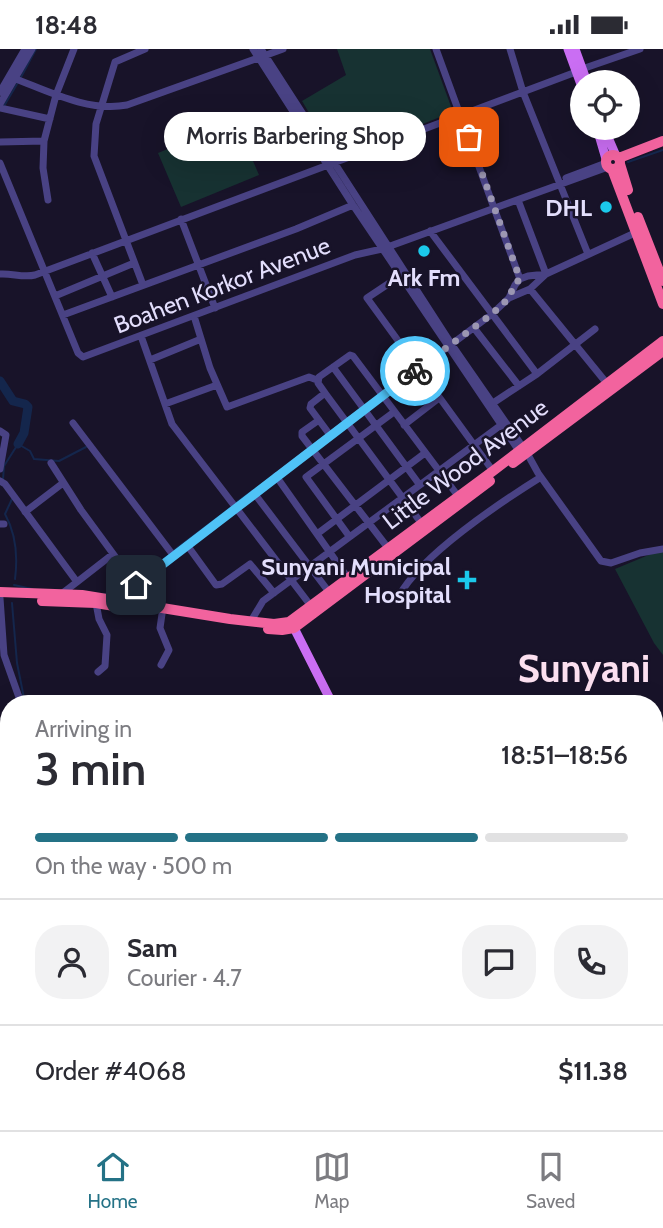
<!DOCTYPE html>
<html lang="en">
<head>
<meta charset="utf-8">
<style>
	:root { --surface:#fff; --page:#f2f2f3; --text:#2b2b33; --muted:#7c7c81; --line:#e1e1e2; --accent:#247286 }
	body { margin:0; font-family:Cabin,sans-serif; background:var(--page); color:var(--text); height:100vh; display:flex; flex-direction:column; font-size:26px; white-space:nowrap }
	* { box-sizing:border-box; margin:0 }
	p { font-size:23px; color:var(--muted) }
	.icon { flex:none; width:38px; height:38px; fill:none; stroke:currentColor; stroke-width:2; stroke-linecap:round; stroke-linejoin:round }
	.map { position:relative; flex:1; overflow:hidden }
	.side { position:absolute; left:0px; top:646px; width:663px; height:436px; display:flex; flex-direction:column; background:var(--surface); border-radius:28px 28px 0 0; box-shadow:0 7px 28px #0002 }
	.side>* { flex:none }
	.tools { position:absolute; left:570px; top:21px; display:grid; gap:14px }
	.tools a { display:grid; place-items:center; width:70px; height:70px; border-radius:50%; background:var(--surface); box-shadow:0 7px 28px #0002; font-size:35px }
	.pin { position:absolute; display:grid; place-items:center; width:60px; height:60px; color:#fff; margin:-30px; border-radius:14px; box-shadow:0 4px 10px #0006 }
	.courier { position:absolute; display:grid; place-items:center; width:70px; height:70px; margin:-35px; border:5px solid #4fc3f7; border-radius:50%; background:#fff; color:#222; box-shadow:0 2px 9px #0007 }
	.bubble { position:absolute; height:49px; border-radius:24px; background:var(--surface); box-shadow:0 7px 28px #0002; font-size:23px; font-weight:600; line-height:49px; text-align:center }
	.summary em { font-style:normal; font-weight:600 }
	.summary div { display:flex; flex-direction:column-reverse }
	.summary { display:flex; align-items:center; justify-content:space-between; height:119px; padding:0 35px }
	h1 { font-size:46px; font-weight:600; line-height:52px }
	.bar { display:grid; grid-template-columns:repeat(4,1fr); gap:10px 7px; align-content:center; height:84px; padding:0 35px }
	.bar i { height:9px; border-radius:5px; background:var(--line) }
	.bar .on { background:var(--accent) }
	.bar p { grid-column:span 4 }
	.line { display:flex; align-items:center; gap:18px; padding:0 35px; border-top:2px solid var(--line) }
	.line div { flex:1 }
	.round { display:grid; place-items:center; flex:none; width:74px; height:74px; border-radius:28px; background:var(--page) }
	.status { display:flex; justify-content:space-between; align-items:center; height:49px; padding:0 35px; background:var(--surface); direction:ltr }
	.status svg { height:19px; fill:currentColor }
	.dock { display:flex; justify-content:space-around; align-items:center; height:98px; border-top:2px solid var(--line); background:var(--surface); font-size:19px; color:var(--muted) }
	.dock a { display:grid; justify-items:center; gap:4px }
	.dock .on { color:var(--accent) }
	.map>svg:first-child { display:block }
	.green { fill:#173232 }
	.lines { fill:none; stroke-linecap:round; stroke-linejoin:round }
	.stream { stroke:#14264c; stroke-width:2 }
	.river { stroke:#14264c; stroke-width:9 }
	.minor { stroke:#494284; stroke-width:7 }
	.major { stroke:#ca6ef3; stroke-width:9 }
	.highway { stroke:#f2639e; stroke-width:10 }
	.done { stroke:#9c97b2; stroke-width:7; stroke-dasharray:0 12.6 }
	.route { stroke:#4fc3f7; stroke-width:9 }
	.poi-dot { fill:#1bc9eb; stroke:#181329; stroke-width:2.5 }
	.labels { text-anchor:middle; dominant-baseline:central; stroke-width:5; stroke-linejoin:round; paint-order:stroke }
	.poi-label { font-size:24px; font-weight:bold; fill:#e3defc; stroke:#181329; text-anchor:end }
	.street-label { font-size:24px; fill:#e3defc; stroke:#181329 }
	.town-label { font-size:38px; font-weight:bold; fill:#fce0f0; stroke:#181329 }
</style>
</head>
<body>
<div class="status"><b>18:48</b><svg viewBox="0 0 49 12"><path d="M0 12V9h3v3zM5 12V6h3v6zM10 12V3h3v9zM15 12V0h3v12zM26 1h20v11H26zM47 4h2v5h-2z"/></svg></div>
<div class="map">
<svg width="663" height="1081" viewBox="0 0 663 1081">
	<rect width="100%" height="100%" fill="#181329"/>
	<!-- green -->
	<path class="green" d="M337 0H430L453 63 336 109 302 52 346 26Z
		M236 72 259 126 181 158 158 104Z
		M663 500V606L654 594 615 520Z"/>
	<g class="lines">
		<!-- stream -->
		<path class="stream" d="M20 30 36 0
			M4 57 17 35
			M628 113 663 101
			M3 430 4 417 18 395 30 402 34 410 59 412 86 398
			M12 450 5 465C16 485 18 507 15 530
			M237 453 252 442
			M173 502 233 457
			M134 532 169 506
			M14 536 32 540
			M103 545 115 544
			M12 554 17 614 25 654"/>
		<!-- river -->
		<path class="river" d="M0 332 13 352 25 355 28 358 24 384 18 395"/>
		<!-- minor -->
		<path class="minor" d="M253 0 353 156 521 405
			M261 0 452 296 527 404 538 424 601 512 611 514 640 504 663 500
			M436 0 520 230
			M510 0 523 43 588 205
			M582 20 640 0
			M16 30C50 43 89 63 127 56L283 0
			M0 43 25 0
			M0 55 32 0
			M0 59 50 70
			M44 92 43 119 48 151
			M0 93 44 92 56 46 74 0
			M0 114 78 304 83 308 355 206 382 200 608 118
			M566 129 606 114
			M181 170 215 259
			M430 182 537 325 493 354
			M92 204 112 248
			M0 225C12 224 23 229 35 226L576 23
			M400 227 367 249 493 422
			M143 236 94 107 96 75 115 13 145 0
			M530 240 609 337
			M55 247 134 214
			M509 249 530 240 546 225 518 151
			M63 266 296 180 353 156
			M194 267 210 319 227 358 309 328 317 331
			M474 279 519 337
			M141 287 172 375 311 557
			M150 311 201 290
			M333 318 419 435
			M537 325 595 280
			M325 344 311 355 310 359 330 386
			M165 355 217 336
			M319 371 302 383V387L388 499
			M73 374 173 506
			M404 376 439 349
			M0 382 6 386 0 420
			M51 414 81 461 136 536
			M276 427 348 529
			M0 432 5 435 77 533 60 546
			M254 444 329 543
			M25 463 63 434
			M0 475H4
			M422 475 325 344 318 334 319 328 350 306 353 307 458 447
			M317 485 425 404
			M349 487 306 428 394 363
			M187 496 216 536 222 535 250 515 274 544
			M77 533 113 505
			M399 547C421 506 501 453 541 428
			M0 549 4 606 21 654
			M113 550 136 536 346 374 492 265 509 249 515 236 520 230 528 227 546 225 637 183
			M96 554 99 570 107 586 105 617 98 623
			M251 572 263 552 501 376
			M161 616 169 601 160 579 162 565
			M0 776 9 792
			M0 858 9 851
			M0 892 9 902
			M654 907 663 894
			M654 946 663 949
			M0 976 9 969
			M0 996C8 1009 9 1017 0 1029
			M97 1073 99 1081
			M536 1073 554 1081
			M551 1073 570 1081
			M37 1081 41 1073
			M179 1081 181 1073
			M424 1081 426 1073"/>
		<!-- major -->
		<path class="major" d="M568 0 583 41
			M575 0 587 33
			M597 79 606 110
			M604 79 616 107
			M291 573 332 654
			M244 1081 247 1073"/>
		<!-- highway -->
		<path class="highway" d="M606 113a7 7 0 1 1 14 0a7 7 0 1 1-14 0Z
			M619 109 663 92
			M620 115 628 141
			M612 120 663 255
			M638 168 663 232
			M513 414 663 302
			M0 543 82 546 230 570 274 575 289 573 493 422 663 292
			M42 552 96 554 132 560
			M268 580 282 581 294 579 490 432"/>
	</g>
	<g class="lines">
		<!-- done -->
		<path class="done" d="M415 322 492 265 509 249 514 236 520 230 469 88"/>
		<!-- route -->
		<path class="route" d="M136 536 415 322"/>
	</g>
	<!-- markers -->
	<g class="poi-dot">
		<circle cx="606" cy="158" r="7"/>
		<circle cx="424" cy="202" r="7"/>
		<path d="M463.5 520.5h7v7h7v7h-7v7h-7v-7h-7v-7h7z"/>
	</g>
	<g class="labels">
		<!-- poi labels -->
		<g class="poi-label">
			<text x="592" y="158">DHL</text>
			<text x="424" y="228" text-anchor="middle">Ark Fm</text>
			<text x="451" y="517">Sunyani Municipal<tspan x="451" dy="28">Hospital</tspan></text>
		</g>
		<!-- street labels -->
		<g class="street-label">
			<text transform="translate(222 236) rotate(-21)">Boahen Korkor Avenue</text>
			<text transform="translate(465 415) rotate(-37)">Little Wood Avenue</text>
		</g>
		<!-- town labels -->
		<g class="town-label">
			<text x="584" y="619">Sunyani</text>
		</g>
	</g>
</svg>
<div class="tools">
<a><svg class="icon" aria-label="locate" viewBox="0 0 24 24"><circle cx="12" cy="12" r="6"/><path d="M12 2v4M12 18v4M2 12h4M18 12h4"/></svg></a>
</div>
<div class="pin" style="left:469px;top:88px;background:#ea580c"><svg class="icon" aria-label="bag" viewBox="0 0 24 24"><path d="M5 8h14l-1 12H6zM9 8a3 3 0 0 1 6 0"/></svg></div>
<div class="pin" style="left:136px;top:536px;background:#1f2937"><svg class="icon" aria-label="home" viewBox="0 0 24 24"><path d="M3 11l9-7 9 7M6 9v11h12V9"/></svg></div>
<div class="courier" style="left:415px;top:322px"><svg class="icon" aria-label="bike" viewBox="0 0 24 24"><circle cx="6" cy="16" r="4"/><circle cx="18" cy="16" r="4"/><path d="M6 16l4-8h5l3 8M10 8l3 8H6M13 5h3"/></svg></div>
<div class="bubble" style="left:164px;top:63px;width:262px">Morris Barbering Shop</div>
<section class="side">
<div class="summary"><div><h1>3 min</h1><p>Arriving in</p></div><em>18:51–18:56</em></div>
<div class="bar"><i class="on"></i><i class="on"></i><i class="on"></i><i></i><p>On the way · 500 m</p></div>
<div class="line" style="height:126px"><a class="round"><svg class="icon" aria-label="person" viewBox="0 0 24 24"><circle cx="12" cy="8" r="4"/><path d="M4 21q1-7 8-7t8 7"/></svg></a><div><b>Sam</b><p>Courier · 4.7</p></div><a class="round"><svg class="icon" aria-label="chat" viewBox="0 0 24 24"><path d="M4 5h16v11H9l-5 4z"/></svg></a><a class="round"><svg class="icon" aria-label="phone" viewBox="0 0 24 24"><path d="M5 4h4l2 5-3 2q2 4 5 5l2-3 5 2v4C11 20 4 13 5 4z"/></svg></a></div>
<div class="line" style="height:91px"><div>Order #4068</div><b>$11.38</b></div>
</section>
</div>
<nav class="dock">
<a class="on"><svg class="icon" aria-label="home" viewBox="0 0 24 24"><path d="M3 11l9-7 9 7M6 9v11h12V9"/></svg>Home</a>
<a><svg class="icon" aria-label="map" viewBox="0 0 24 24"><path d="M3 6l6-2 6 2 6-2v14l-6 2-6-2-6 2zM9 4v14M15 6v14"/></svg>Map</a>
<a><svg class="icon" aria-label="saved" viewBox="0 0 24 24"><path d="M7 4h10v16l-5-4-5 4z"/></svg>Saved</a>
</nav>
</body>
</html>
